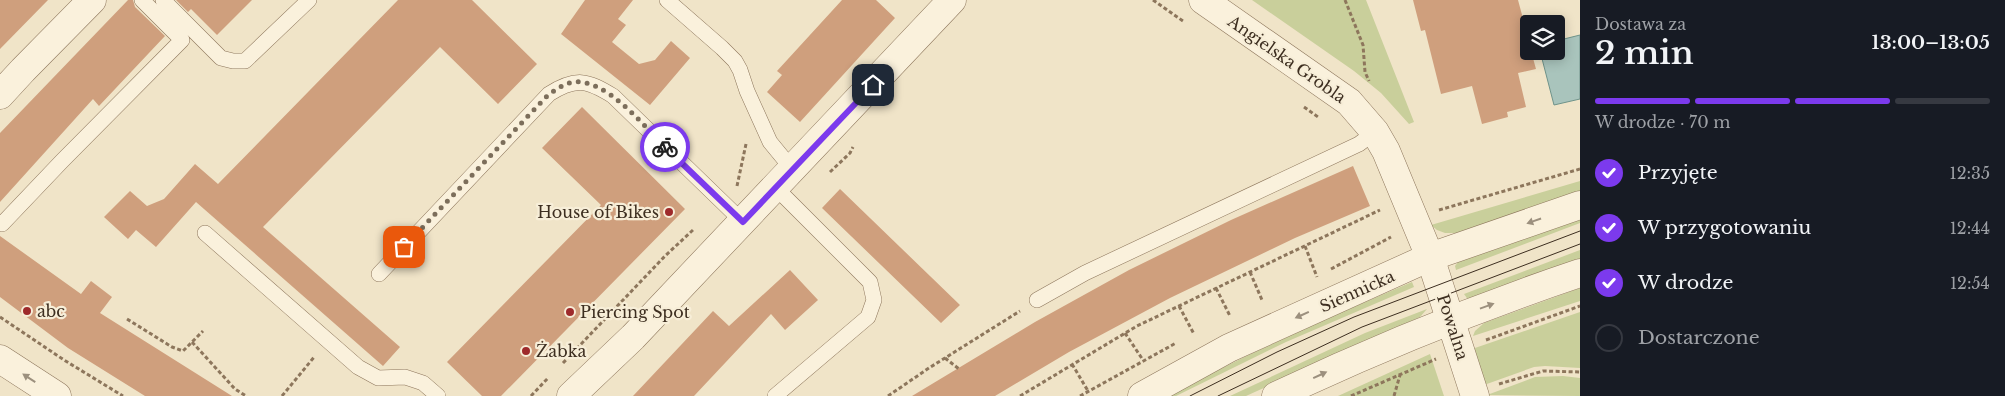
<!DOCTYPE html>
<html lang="pl">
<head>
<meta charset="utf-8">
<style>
	:root { --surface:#171b24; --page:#242831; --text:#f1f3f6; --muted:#9ea1a6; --line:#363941; --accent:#7c3aed }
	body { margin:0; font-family:"Libre Baskerville",serif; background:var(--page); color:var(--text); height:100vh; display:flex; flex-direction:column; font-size:19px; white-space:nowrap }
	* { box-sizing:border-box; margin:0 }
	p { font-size:16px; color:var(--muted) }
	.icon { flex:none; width:28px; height:28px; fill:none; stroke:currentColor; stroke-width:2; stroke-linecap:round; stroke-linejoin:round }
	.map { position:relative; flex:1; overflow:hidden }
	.side { display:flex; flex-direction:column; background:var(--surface); width:425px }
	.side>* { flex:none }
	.buttons { position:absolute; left:1520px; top:15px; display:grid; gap:10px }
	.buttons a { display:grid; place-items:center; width:45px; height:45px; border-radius:5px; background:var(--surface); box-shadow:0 2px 12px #0003; font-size:25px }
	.pin { position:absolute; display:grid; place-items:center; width:42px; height:42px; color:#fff; margin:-21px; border-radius:10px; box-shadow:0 2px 8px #0006 }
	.courier { position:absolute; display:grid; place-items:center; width:50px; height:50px; margin:-25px; border:4px solid #7c3aed; border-radius:50%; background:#fff; color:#222; box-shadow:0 1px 6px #0007 }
	.headline em { font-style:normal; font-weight:600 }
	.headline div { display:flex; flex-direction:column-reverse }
	.headline { display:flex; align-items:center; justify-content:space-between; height:85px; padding:0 15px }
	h1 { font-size:32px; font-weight:600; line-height:38px }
	.bar { display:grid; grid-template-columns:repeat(4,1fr); gap:8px 5px; align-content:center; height:60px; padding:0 15px }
	.bar i { height:6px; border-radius:4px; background:var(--line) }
	.bar .on { background:var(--accent) }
	.bar p { grid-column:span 4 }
	ol { padding:0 15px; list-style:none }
	li { display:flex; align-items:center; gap:15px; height:55px }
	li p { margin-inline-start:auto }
	li .icon { padding:5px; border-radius:50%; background:var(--accent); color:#fff; stroke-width:4 }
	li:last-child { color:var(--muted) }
	li i { width:28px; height:28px; border:2px solid var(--line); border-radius:50% }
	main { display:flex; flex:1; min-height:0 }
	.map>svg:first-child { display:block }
	.green { fill:#c9cf9b }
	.water { fill:#a9c4bc; stroke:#6f938a }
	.building { fill:#cf9f7d }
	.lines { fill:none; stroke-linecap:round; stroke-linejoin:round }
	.service-casing { stroke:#8d765c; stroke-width:16 }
	.minor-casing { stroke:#8d765c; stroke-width:29 }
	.tertiary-casing { stroke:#8d765c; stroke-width:29 }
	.path { stroke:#8d765c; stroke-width:3; stroke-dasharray:4 2.5; stroke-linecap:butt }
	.service { stroke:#faf1dc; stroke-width:15 }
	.minor { stroke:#faf1dc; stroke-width:28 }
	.tertiary { stroke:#faf1dc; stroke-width:28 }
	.tram { stroke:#3d2e20; stroke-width:1 }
	.oneway { fill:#9c907e }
	.done { stroke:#7c6e5b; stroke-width:5; stroke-dasharray:0 9 }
	.route { stroke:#7c3aed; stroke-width:6 }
	.poi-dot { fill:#9e2a2b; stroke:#f7eed8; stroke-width:2 }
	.labels { text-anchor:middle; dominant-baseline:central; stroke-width:4.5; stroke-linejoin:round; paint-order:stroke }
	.street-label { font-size:16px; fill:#3d2e20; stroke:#f7eed8 }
	.poi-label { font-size:16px; fill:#3d2e20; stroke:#f7eed8; text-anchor:start }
</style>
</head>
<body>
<main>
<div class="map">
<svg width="1580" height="396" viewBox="0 0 1580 396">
	<rect width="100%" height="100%" fill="#f0e4c8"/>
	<!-- green -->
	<path class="green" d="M1252 0H1366L1414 122 1409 124 1381 93 1354 71Z
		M1580 181V191L1460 233H1445L1437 230 1431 225Z
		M1580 218V223L1456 270 1455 266 1458 262Z
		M1580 250V259L1469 301 1464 294Z
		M1412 282 1414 287 1286 342 1176 396H1167C1247 354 1329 317 1412 282Z
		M1580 288V301L1473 336 1475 331 1484 323Z
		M1427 309 1420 317 1246 396H1230L1365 333Z
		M1580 312V368L1545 366 1534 367 1484 385 1472 349Z
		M1430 354 1444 396H1338Z
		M1563 376 1580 378V396L1487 395 1535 377Z"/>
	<!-- water -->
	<path class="water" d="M1580 35V99L1554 105 1540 51H1556V41Z"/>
	<!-- building -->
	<path class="building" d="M0 0H48L0 49Z
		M128 0H133L135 7 165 36 99 106 93 99 0 202V133Z
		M176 0H252L217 35 191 9 188 12Z
		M398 0H472L537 64 498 104 440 47 263 227 400 347 383 366 196 202 156 247 136 230 128 239 104 217 130 191 147 206 164 199 195 164 218 184Z
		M585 0H633L618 19 626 25 612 42 639 64 655 60 671 41 690 58 650 105 561 34Z
		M842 0H876L895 18 800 122 767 92 782 75 777 71Z
		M1413 0H1518L1529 41V51H1531L1536 69 1518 73 1526 107 1507 112 1508 117 1482 124 1472 86 1441 94 1425 30 1421 31Z
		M582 107 685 209 501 396H482L447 362 601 205 542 148Z
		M1353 166 1370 206 1295 238 1170 298 1069 352 995 396H912L1035 322 1129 270 1231 220Z
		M840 189 960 305 941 323 822 208Z
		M0 236 81 294 91 281 112 297 100 313 232 396H145L68 348 0 297Z
		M790 270 818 300 785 330 771 314 694 396H633L713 311 729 326Z"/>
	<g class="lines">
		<!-- service casing -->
		<g class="service-casing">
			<path id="service" d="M163 0 221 58 233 61H245L309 0
				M667 0 722 48 735 61 740 70 747 91 770 142 793 170
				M2 224 62 161 182 40 142 0
				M205 233 358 367 378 378 405 377 423 383 438 396
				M379 274 549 94C576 77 587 80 613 96L743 222
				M1037 300 1085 273 1359 144 1375 132
				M775 396 868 317 874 300 870 282 776 188"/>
		</g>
		<!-- minor casing -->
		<g class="minor-casing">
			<path id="minor" d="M1203 0 1349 102 1375 132 1386 151 1430 257 1475 396
				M0 95 23 70 92 0
				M0 359 57 396
				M571 396 633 337 952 0"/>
		</g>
		<!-- tertiary casing -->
		<g class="tertiary-casing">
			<path id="tertiary" d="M1142 396 1229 348 1430 257 1580 205
				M1276 396C1375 349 1476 308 1580 273"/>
		</g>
		<!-- path -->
		<path class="path" d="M1153 0 1183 21
			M1345 0 1363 45 1365 72 1369 81
			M1304 107 1318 117
			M830 172 850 153 853 147
			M737 186 746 144
			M1439 210 1580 169
			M1305 246 1317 277
			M1331 269 1391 237
			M1250 272 1262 300
			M1216 288 1230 316
			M1179 306 1194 334
			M0 317 64 360 123 396
			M127 319 172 347 183 351 203 331
			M1125 333 1143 360
			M1486 340 1580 306
			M192 342 235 389 246 396
			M945 358 959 369
			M563 363 665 256 693 230
			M1072 364 1088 391
			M1499 384 1543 371 1580 372
			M282 396 315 356
			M531 396 548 378
			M888 396 929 368 1020 311
			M1020 396 1137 326 1380 210
			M1080 396 1176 343
			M1351 396 1436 359
			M1394 396 1400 375"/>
		<!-- service -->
		<use href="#service" class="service"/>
		<!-- minor -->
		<use href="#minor" class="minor"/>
		<!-- tertiary -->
		<use href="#tertiary" class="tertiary"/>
		<!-- tram -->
		<path class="tram" d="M1190 396 1277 352 1354 317 1580 231
			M1218 396 1362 327 1580 244"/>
	</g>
	<!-- one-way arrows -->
	<defs><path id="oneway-solid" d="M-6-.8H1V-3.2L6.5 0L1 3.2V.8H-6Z" transform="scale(1.25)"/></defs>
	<g class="oneway">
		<use href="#oneway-solid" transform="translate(1534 221) rotate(161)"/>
		<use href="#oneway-solid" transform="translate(1487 306) rotate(-20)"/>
		<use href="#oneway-solid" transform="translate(1302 315) rotate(156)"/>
		<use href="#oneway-solid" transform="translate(1320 375) rotate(-25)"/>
		<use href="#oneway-solid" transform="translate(29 378) rotate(-147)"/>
	</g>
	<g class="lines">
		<!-- done -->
		<path class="done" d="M404 247 549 94C557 89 564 84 573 82 606 78 644 126 665 147"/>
		<!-- route -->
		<path class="route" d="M665 147 743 222 873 85"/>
	</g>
	<!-- markers -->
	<g class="poi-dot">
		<circle cx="669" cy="212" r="5"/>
		<circle cx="27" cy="311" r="5"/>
		<circle cx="570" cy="312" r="5"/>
		<circle cx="526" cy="351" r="5"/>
	</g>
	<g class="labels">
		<!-- street labels -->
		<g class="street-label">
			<text transform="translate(1287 59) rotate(35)">Angielska Grobla</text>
			<text transform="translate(1357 291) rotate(-24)">Siennicka</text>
			<text transform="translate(1453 327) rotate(72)">Powalna</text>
		</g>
		<!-- poi labels -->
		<g class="poi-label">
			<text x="659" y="212" text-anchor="end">House of Bikes</text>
			<text x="37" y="311">abc</text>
			<text x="580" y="312">Piercing Spot</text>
			<text x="536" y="351">Żabka</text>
		</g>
	</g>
</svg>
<div class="buttons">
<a><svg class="icon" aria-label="layers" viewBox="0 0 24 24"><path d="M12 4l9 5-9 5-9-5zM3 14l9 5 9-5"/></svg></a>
</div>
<div class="pin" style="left:404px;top:247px;background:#ea580c"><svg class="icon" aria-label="bag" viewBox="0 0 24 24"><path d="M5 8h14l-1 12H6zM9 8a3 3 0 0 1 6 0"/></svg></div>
<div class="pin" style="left:873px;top:85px;background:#1f2937"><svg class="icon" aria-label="home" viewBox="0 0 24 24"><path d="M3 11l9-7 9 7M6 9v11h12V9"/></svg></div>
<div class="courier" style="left:665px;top:147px"><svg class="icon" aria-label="bike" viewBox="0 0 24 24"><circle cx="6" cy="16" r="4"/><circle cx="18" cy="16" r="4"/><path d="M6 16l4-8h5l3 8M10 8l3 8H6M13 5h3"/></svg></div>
</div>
<section class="side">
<div class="headline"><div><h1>2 min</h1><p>Dostawa za</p></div><em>13:00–13:05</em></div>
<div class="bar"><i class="on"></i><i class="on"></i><i class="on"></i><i></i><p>W drodze · 70 m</p></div>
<ol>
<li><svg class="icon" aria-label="check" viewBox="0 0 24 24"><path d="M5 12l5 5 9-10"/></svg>Przyjęte<p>12:35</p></li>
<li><svg class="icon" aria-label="check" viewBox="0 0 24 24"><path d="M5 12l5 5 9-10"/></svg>W przygotowaniu<p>12:44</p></li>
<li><svg class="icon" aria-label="check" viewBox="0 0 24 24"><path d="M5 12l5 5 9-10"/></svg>W drodze<p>12:54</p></li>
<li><i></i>Dostarczone</li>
</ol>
</section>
</main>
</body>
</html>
